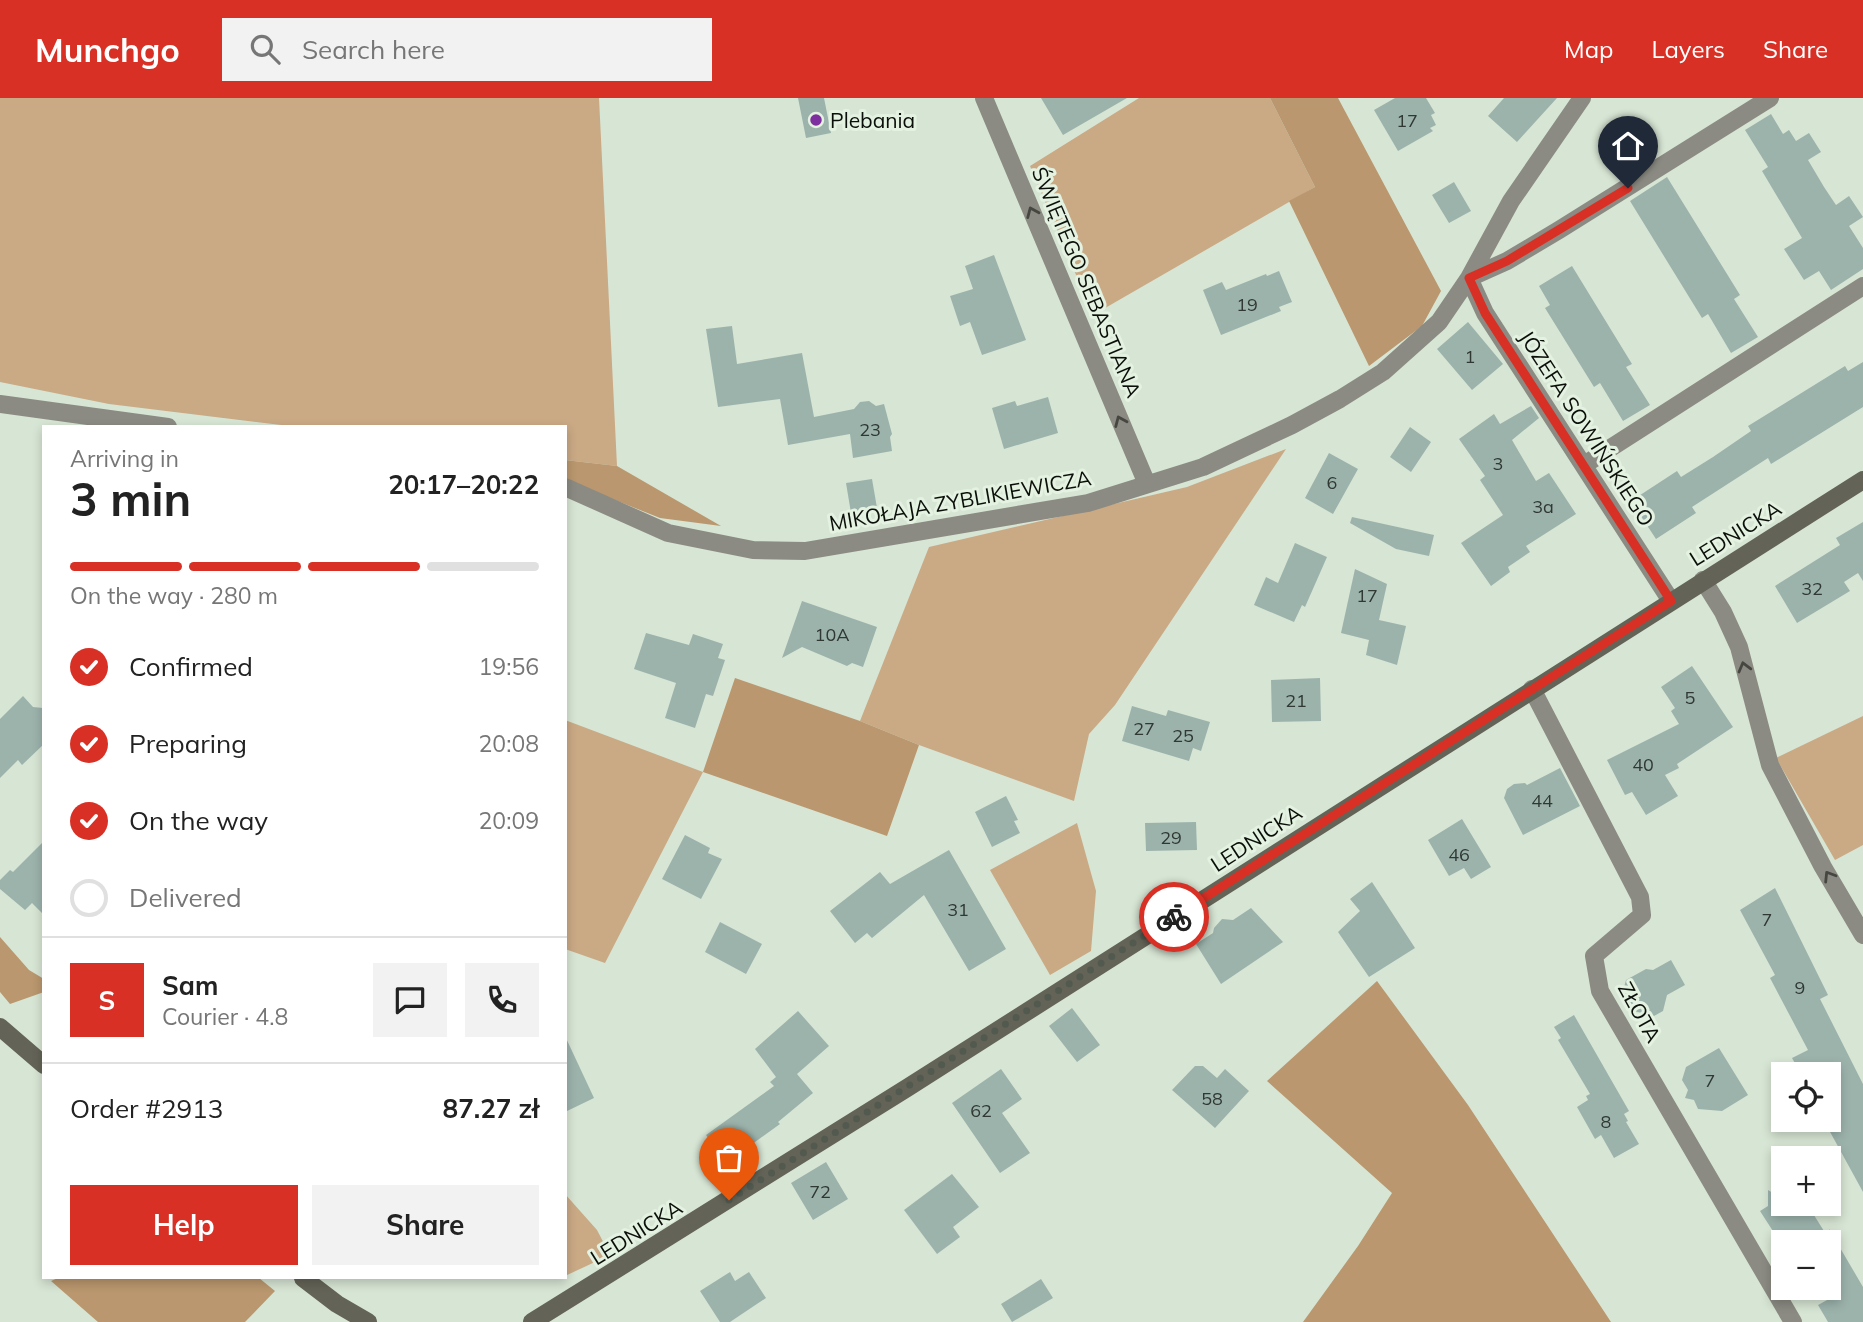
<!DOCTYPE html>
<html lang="en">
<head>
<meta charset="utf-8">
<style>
	:root { --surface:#fff; --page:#f2f2f2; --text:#222; --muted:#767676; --line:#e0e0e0; --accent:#d93025 }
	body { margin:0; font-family:Mulish,sans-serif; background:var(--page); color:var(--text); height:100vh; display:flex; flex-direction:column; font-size:26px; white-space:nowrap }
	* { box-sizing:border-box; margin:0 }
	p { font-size:23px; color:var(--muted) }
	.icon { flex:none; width:38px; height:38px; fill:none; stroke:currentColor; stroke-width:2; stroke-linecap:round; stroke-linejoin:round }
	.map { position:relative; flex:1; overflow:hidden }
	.drawer { position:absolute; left:42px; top:327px; width:525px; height:854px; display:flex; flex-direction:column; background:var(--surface); border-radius:0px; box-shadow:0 4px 10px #0003 }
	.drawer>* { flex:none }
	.controls { position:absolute; left:1771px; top:964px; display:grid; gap:14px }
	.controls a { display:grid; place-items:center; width:70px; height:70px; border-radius:0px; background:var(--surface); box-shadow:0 4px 10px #0003; font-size:35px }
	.pin { position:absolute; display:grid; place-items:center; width:60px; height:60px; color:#fff; margin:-72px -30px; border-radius:50% 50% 50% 0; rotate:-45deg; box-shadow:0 0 7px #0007 }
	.pin .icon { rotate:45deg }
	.courier { position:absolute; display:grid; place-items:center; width:70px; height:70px; margin:-35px; border:5px solid #d93025; border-radius:50%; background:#fff; color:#222; box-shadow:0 2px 9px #0007 }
	.summary em { font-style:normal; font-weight:700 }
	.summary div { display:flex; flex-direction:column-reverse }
	.summary { display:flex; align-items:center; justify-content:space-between; height:119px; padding:0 28px }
	h1 { font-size:46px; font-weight:700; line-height:52px }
	.bar { display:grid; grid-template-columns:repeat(4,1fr); gap:10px 7px; align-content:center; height:84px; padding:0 28px }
	.bar i { height:9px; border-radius:5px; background:var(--line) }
	.bar .on { background:var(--accent) }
	.bar p { grid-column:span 4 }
	.line { display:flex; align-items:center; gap:18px; padding:0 28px; border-top:2px solid var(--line) }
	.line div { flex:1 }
	.round { display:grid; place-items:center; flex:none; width:74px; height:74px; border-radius:0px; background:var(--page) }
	ol { padding:0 28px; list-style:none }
	li { display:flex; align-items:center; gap:21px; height:77px }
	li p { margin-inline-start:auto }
	li .icon { padding:7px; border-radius:50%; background:var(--accent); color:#fff; stroke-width:4 }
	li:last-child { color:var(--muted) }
	li i { width:38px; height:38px; border:4px solid var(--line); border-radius:50% }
	.cta { display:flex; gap:14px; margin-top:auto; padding:14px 28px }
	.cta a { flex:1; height:80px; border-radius:0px; background:var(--accent); color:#fff; font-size:28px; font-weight:700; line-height:80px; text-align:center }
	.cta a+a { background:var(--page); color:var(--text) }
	header { display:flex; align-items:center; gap:42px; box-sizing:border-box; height:98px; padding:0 35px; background:var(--accent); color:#fff }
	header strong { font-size:33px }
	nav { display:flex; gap:38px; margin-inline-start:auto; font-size:24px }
	.search { width:490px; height:63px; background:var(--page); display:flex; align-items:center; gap:18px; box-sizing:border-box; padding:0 24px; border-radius:0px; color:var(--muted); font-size:26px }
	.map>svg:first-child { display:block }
	.green { fill:#caa985 }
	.forest { fill:#ba976e }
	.building { fill:#9cb3ac }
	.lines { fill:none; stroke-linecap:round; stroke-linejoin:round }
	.minor { stroke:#8b8b83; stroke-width:18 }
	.secondary { stroke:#636357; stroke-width:18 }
	.oneway { stroke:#454740 }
	.done { stroke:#525a50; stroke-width:7; stroke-dasharray:0 12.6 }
	.route { stroke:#d93025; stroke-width:9 }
	.poi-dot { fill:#7d2fa0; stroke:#e4f2e1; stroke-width:2.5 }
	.labels { text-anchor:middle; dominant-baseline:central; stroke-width:6; stroke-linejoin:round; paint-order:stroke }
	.number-label { font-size:18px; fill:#2f3832 }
	.poi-label { font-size:21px; fill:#0b0f09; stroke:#e4f2e1; text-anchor:start }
	.street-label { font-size:21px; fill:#0b0f09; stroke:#e4f2e1 }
</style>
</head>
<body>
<header>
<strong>Munchgo</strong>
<div class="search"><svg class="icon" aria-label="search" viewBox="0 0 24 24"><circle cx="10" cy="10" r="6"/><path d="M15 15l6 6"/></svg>Search here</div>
<nav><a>Map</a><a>Layers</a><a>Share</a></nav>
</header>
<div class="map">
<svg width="1863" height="1224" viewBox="0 0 1863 1224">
	<rect width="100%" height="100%" fill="#d7e5d4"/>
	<!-- green -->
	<path class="green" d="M0 0H599L617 368 565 362V329H298L109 306 0 284Z
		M1139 0H1270L1315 89 1093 217 1030 68Z
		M1286 351 1115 607 1089 636 1074 703 919 647 860 623 929 449 1187 389Z
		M1863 618V747L1835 762 1776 660Z
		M565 622 703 674 605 865 565 851Z
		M1077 725 1096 793 1091 853 1050 877 990 772Z
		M565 1096 597 1132 610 1157 565 1178Z"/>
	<!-- forest -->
	<path class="forest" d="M1270 0H1338L1441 193 1422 228 1369 268 1289 103 1315 89Z
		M565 362 617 368 721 428 660 420 565 382Z
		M735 580 860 623 919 647 887 738 703 674Z
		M0 839 29 872 44 881V894L10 906 0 894Z
		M1377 883 1468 1007 1611 1224H1303L1358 1148 1392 1095 1267 983Z
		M58 1180H259L275 1193 245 1224H98L51 1183Z"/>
	<!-- building -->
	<path class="building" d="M798 0H824L831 35 806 40Z
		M1041 0H1127L1063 37Z
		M1395 0H1426L1435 15 1431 17 1436 27 1430 30 1433 33 1398 53 1374 12Z
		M1504 0H1557L1517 44 1488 18Z
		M1771 16 1783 36 1789 32 1796 43 1809 35 1821 54 1808 62 1824 89 1836 107 1849 98 1863 119 1849 128 1863 150V171L1831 192 1819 173 1804 182 1784 151 1802 140 1762 73 1768 69 1745 32Z
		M1667 79 1740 197 1734 201 1758 239 1731 255 1708 216 1702 220 1630 103Z
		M1454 84 1471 113 1449 125 1432 97Z
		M994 157 1026 242 982 257 970 224 960 228 950 198 973 191 965 168Z
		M1572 168 1632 266 1626 269 1650 307 1623 323 1600 285 1594 289 1545 210 1550 207 1539 188Z
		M1279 173 1292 204 1279 209 1281 213 1221 237 1203 192 1222 184 1226 192 1266 176 1267 178Z
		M1468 224 1503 266 1472 292 1437 251Z
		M732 228 737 266 802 255 814 319 854 311 860 304 869 303 876 308 884 306 892 336 890 339 892 353 853 360 850 336 788 347 780 301 718 309 706 231Z
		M1863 264V309L1771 366 1768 360 1692 409 1696 415 1656 441 1631 403 1677 373 1681 379 1713 359 1751 333 1748 328 1845 268 1848 273Z
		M1048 299 1058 335 1004 351 992 310 1015 303 1017 308Z
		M1531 308 1539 320 1512 342 1536 383 1549 375 1576 416 1526 448 1530 454 1508 469 1510 474 1491 488 1461 445 1503 417 1480 382 1485 378 1459 341 1494 316 1500 326Z
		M1410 329 1431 344 1411 374 1390 359Z
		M1329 355 1358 371 1333 416 1305 400Z
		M872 381 877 410 851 415 846 385Z
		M1352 419 1434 437 1429 458 1396 451 1350 425Z
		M1863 424V483L1858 475 1844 484 1850 493 1797 525 1775 488 1840 447 1836 440Z
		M1295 445 1327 459 1305 509 1302 507 1294 524 1254 507 1266 479 1278 485Z
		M1355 471 1387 486 1379 522 1406 528 1397 567 1366 557 1369 542 1341 535Z
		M802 503 877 529 863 569 852 565 847 568 802 549 782 560Z
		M646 535 689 547 693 536 723 546 718 560 725 562 713 598 706 596 695 630 665 620 676 585 634 571Z
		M1692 568 1733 629 1677 666 1679 670 1665 677 1678 698 1646 717 1632 694 1625 697 1607 662 1679 626 1671 613 1675 610 1661 589Z
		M1320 580 1321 623 1272 624 1271 582Z
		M23 598 33 609 43 610 44 646 22 667 18 662 0 680V621Z
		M1132 608 1166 618 1168 612 1210 624 1201 653 1193 650 1189 663 1122 643Z
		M1560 670 1580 708 1523 737 1504 700 1507 691 1514 686 1525 685 1527 687Z
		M1006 698 1018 722 1014 723 1020 735 992 749 975 714Z
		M1462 721 1491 769 1471 781 1464 770 1449 778 1428 742Z
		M1196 724 1197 752 1146 753 1145 725Z
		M685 737 710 750 708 755 722 761 701 801 662 781Z
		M44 743V817L32 805 25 812 0 791V782L10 772 13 774Z
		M949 752 1006 851 969 873 924 797 872 840 867 835 855 845 830 813 880 774 890 786Z
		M1372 784 1415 850 1369 879 1338 834 1360 813 1350 801Z
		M1775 790 1828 897 1820 901 1863 986V1094L1829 1032V976H1801L1792 960 1808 952 1770 880 1775 877 1740 812Z
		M1251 810 1283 844 1221 886 1196 846 1213 835 1214 830 1222 821 1233 822Z
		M720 824 762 846 746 876 705 854Z
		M1671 862 1685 887 1667 897 1663 913 1654 918 1634 913 1623 893 1626 882 1646 871 1653 872Z
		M1072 910 1100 947 1077 964 1049 928Z
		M798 913 829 948 797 976 813 995 778 1024 780 1026 726 1065 706 1037 774 988 770 984 776 979 755 951Z
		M1574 917 1629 1013 1624 1016 1628 1023 1626 1024 1639 1046 1614 1060 1601 1037 1595 1041 1577 1009 1588 1002 1586 998 1590 996 1558 942 1561 940 1554 929Z
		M565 938 594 1000 565 1014Z
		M1719 950 1748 997 1722 1013 1698 1011 1694 1002 1685 1000 1688 992 1682 982 1686 969Z
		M1195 968H1203L1217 980 1225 971 1249 993 1215 1030 1172 992Z
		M1001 971 1022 1001 1002 1015 1030 1055 1000 1075 952 1005Z
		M826 1064 848 1101 813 1122 791 1085Z
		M952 1076 979 1109 953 1129 960 1139 937 1156 904 1112Z
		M1768 1092 1783 1101V1106H1807L1829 1141V1131L1863 1189V1224H1828L1818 1207 1838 1196 1829 1181V1144H1780L1760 1113 1768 1108Z
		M730 1174 735 1183 749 1174 766 1200 730 1224H720L700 1193Z
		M1041 1181 1053 1200 1012 1224 1001 1206Z"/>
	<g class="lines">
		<!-- minor -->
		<path class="minor" d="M984 0 1147 386
			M1469 180 1485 215 1671 503
			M1469 180 1507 163 1559 132 1770 0
			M0 306 168 329
			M1584 367 1863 188
			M565 389 668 435 753 452 805 453 1088 405 1203 369 1292 327 1340 301 1383 274 1439 224 1469 180 1511 103 1582 0
			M1703 482 1723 514 1739 549 1770 667 1823 769 1863 837
			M1532 591 1640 799 1642 817 1594 858 1600 893 1793 1224"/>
		<!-- secondary -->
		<path class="secondary" d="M0 929 44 967
			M303 1180 337 1206 368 1224
			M532 1224 907 990 1863 382"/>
	</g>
	<!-- one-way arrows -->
	<defs><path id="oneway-chevron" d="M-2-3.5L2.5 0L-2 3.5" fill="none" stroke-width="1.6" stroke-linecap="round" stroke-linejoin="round" transform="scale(1.75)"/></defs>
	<g class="oneway">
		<use href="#oneway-chevron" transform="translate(1032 114) rotate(-113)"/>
		<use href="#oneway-chevron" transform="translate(1120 323) rotate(-113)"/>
		<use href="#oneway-chevron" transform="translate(1744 569) rotate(-105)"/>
		<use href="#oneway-chevron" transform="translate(1829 778) rotate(-122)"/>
	</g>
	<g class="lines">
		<!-- done -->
		<path class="done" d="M729 1102 1174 819"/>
		<!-- route -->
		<path class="route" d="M1174 819 1671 503 1485 215 1469 180 1507 163 1628 90"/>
	</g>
	<!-- markers -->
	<circle class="poi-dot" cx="816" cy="22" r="7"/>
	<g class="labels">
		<!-- number labels -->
		<g class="number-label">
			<text x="1407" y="22">17</text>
			<text x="1247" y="206">19</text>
			<text x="1470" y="258">1</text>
			<text x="870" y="331">23</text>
			<text x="1498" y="365">3</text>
			<text x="1332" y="384">6</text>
			<text x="1543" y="408">3a</text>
			<text x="1812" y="490">32</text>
			<text x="1367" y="497">17</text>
			<text x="832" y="536">10A</text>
			<text x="1690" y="599">5</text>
			<text x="1296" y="602">21</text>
			<text x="1144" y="630">27</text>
			<text x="1183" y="637">25</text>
			<text x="1643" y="666">40</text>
			<text x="1542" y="702">44</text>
			<text x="1171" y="739">29</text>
			<text x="1459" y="756">46</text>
			<text x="958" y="811">31</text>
			<text x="1767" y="821">7</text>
			<text x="1800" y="889">9</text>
			<text x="1710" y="982">7</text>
			<text x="1212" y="1000">58</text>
			<text x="981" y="1012">62</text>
			<text x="1606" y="1023">8</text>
			<text x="820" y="1093">72</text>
		</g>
		<!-- poi labels -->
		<g class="poi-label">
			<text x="830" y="22">Plebania</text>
		</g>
		<!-- street labels -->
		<g class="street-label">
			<text transform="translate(1087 184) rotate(67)">ŚWIĘTEGO SEBASTIANA</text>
			<text transform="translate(1587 330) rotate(57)">JÓZEFA SOWIŃSKIEGO</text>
			<text transform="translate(960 402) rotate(-10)">MIKOŁAJA ZYBLIKIEWICZA</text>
			<text transform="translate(1735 435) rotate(-32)">LEDNICKA</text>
			<text transform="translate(1256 740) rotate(-33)">LEDNICKA</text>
			<text transform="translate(1640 914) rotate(61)">ZŁOTA</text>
			<text transform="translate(636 1134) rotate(-32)">LEDNICKA</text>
		</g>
	</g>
</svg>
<div class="controls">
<a><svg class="icon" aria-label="locate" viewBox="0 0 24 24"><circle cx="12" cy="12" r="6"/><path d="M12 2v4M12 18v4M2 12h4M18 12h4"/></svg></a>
<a>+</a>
<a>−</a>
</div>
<div class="pin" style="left:729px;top:1102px;background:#ea580c"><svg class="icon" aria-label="bag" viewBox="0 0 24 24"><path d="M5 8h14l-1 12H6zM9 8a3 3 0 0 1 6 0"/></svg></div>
<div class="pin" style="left:1628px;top:90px;background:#1f2937"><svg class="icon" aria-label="home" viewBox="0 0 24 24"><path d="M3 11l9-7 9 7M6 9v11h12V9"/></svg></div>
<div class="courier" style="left:1174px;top:819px"><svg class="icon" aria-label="bike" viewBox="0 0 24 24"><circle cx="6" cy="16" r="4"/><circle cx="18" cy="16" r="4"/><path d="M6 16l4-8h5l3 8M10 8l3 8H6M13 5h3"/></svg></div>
<section class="drawer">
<div class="summary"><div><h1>3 min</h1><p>Arriving in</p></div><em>20:17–20:22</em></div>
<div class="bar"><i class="on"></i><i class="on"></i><i class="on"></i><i></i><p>On the way · 280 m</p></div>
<ol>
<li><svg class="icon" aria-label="check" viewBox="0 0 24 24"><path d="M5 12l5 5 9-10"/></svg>Confirmed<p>19:56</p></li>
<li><svg class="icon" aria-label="check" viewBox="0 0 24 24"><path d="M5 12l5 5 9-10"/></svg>Preparing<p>20:08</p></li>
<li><svg class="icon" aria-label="check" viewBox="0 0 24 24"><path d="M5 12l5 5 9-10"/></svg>On the way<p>20:09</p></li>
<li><i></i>Delivered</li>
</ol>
<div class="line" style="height:126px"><b class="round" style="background:var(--accent);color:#fff">S</b><div><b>Sam</b><p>Courier · 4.8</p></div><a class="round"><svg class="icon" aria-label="chat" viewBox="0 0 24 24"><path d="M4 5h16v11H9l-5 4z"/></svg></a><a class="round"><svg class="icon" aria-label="phone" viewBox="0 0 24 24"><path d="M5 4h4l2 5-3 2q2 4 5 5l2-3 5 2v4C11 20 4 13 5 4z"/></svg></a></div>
<div class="line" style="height:91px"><div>Order #2913</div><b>87.27 zł</b></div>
<div class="cta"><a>Help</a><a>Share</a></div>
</section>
</div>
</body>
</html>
